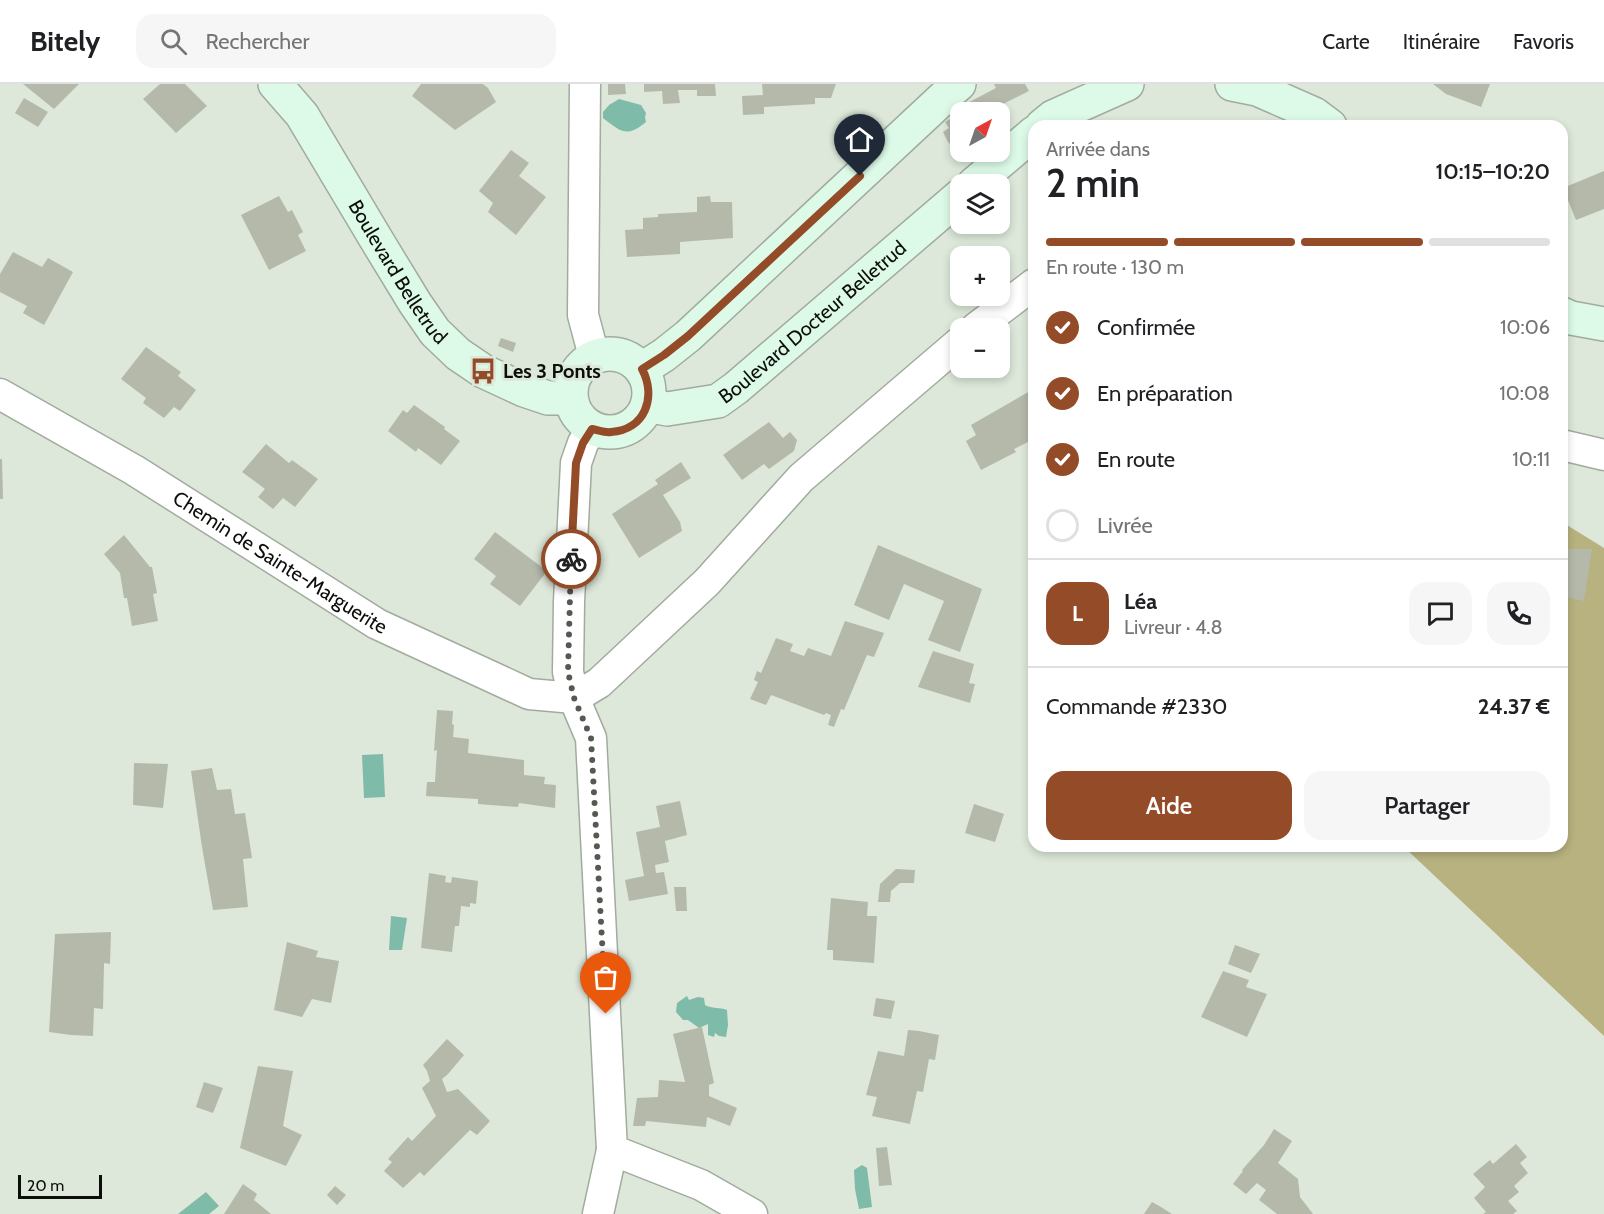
<!DOCTYPE html>
<html lang="fr">
<head>
<meta charset="utf-8">
<style>
	:root { --surface:#fff; --page:#f6f6f6; --text:#202124; --muted:#757577; --line:#e0e0e0; --accent:#934c27 }
	body { margin:0; font-family:Cabin,sans-serif; background:var(--page); color:var(--text); height:100vh; display:flex; flex-direction:column; font-size:22px; white-space:nowrap }
	* { box-sizing:border-box; margin:0 }
	p { font-size:20px; color:var(--muted) }
	.icon { flex:none; width:33px; height:33px; fill:none; stroke:currentColor; stroke-width:2; stroke-linecap:round; stroke-linejoin:round }
	.map { position:relative; flex:1; overflow:hidden }
	.drawer { position:absolute; left:1028px; top:36px; width:540px; height:732px; display:flex; flex-direction:column; background:var(--surface); border-radius:18px; box-shadow:0 3px 9px #0003 }
	.drawer>* { flex:none }
	.needle { width:39px; rotate:40deg }
	.tools { position:absolute; left:950px; top:18px; display:grid; gap:12px }
	.tools a { display:grid; place-items:center; width:60px; height:60px; border-radius:12px; background:var(--surface); box-shadow:0 3px 9px #0003; font-size:30px }
	.scale { position:absolute; left:18px; bottom:15px; width:84px; box-sizing:border-box; padding-left:6px; border:3px solid #0b0e09; border-top:0; font-size:16px; line-height:21px; white-space:nowrap; color:#0b0e09; -webkit-text-stroke:4px #dde8da; paint-order:stroke }
	.pin { position:absolute; display:grid; place-items:center; width:51px; height:51px; color:#fff; margin:-62px -26px; border-radius:50% 50% 50% 0; rotate:-45deg; box-shadow:0 0 6px #0007 }
	.pin .icon { rotate:45deg }
	.courier { position:absolute; display:grid; place-items:center; width:60px; height:60px; margin:-30px; border:4px solid #934c27; border-radius:50%; background:#fff; color:#222; box-shadow:0 2px 8px #0007 }
	.summary em { font-style:normal; font-weight:600 }
	.summary div { display:flex; flex-direction:column-reverse }
	.summary { display:flex; align-items:center; justify-content:space-between; height:102px; padding:0 18px }
	h1 { font-size:39px; font-weight:600; line-height:45px }
	.bar { display:grid; grid-template-columns:repeat(4,1fr); gap:9px 6px; align-content:center; height:72px; padding:0 18px }
	.bar i { height:8px; border-radius:4px; background:var(--line) }
	.bar .current { background:var(--accent) }
	.bar p { grid-column:span 4 }
	.line { display:flex; align-items:center; gap:15px; padding:0 18px; border-top:2px solid var(--line) }
	.line div { flex:1 }
	.round { display:grid; place-items:center; flex:none; width:63px; height:63px; border-radius:18px; background:var(--page) }
	ol { padding:0 18px; list-style:none }
	li { display:flex; align-items:center; gap:18px; height:66px }
	li p { margin-inline-start:auto }
	li .icon { padding:6px; border-radius:50%; background:var(--accent); color:#fff; stroke-width:4 }
	li:last-child { color:var(--muted) }
	li i { width:33px; height:33px; border:3px solid var(--line); border-radius:50% }
	.action { display:flex; gap:12px; margin-top:auto; padding:12px 18px }
	.action a { flex:1; height:69px; border-radius:18px; background:var(--accent); color:#fff; font-size:24px; font-weight:600; line-height:69px; text-align:center }
	.action a+a { background:var(--page); color:var(--text) }
	header { display:flex; align-items:center; gap:36px; box-sizing:border-box; height:84px; padding:0 30px; background:var(--surface); border-bottom:2px solid var(--line) }
	header strong { font-size:28px }
	nav { display:flex; gap:33px; margin-inline-start:auto; font-size:21px }
	.search { width:420px; height:54px; background:var(--page); display:flex; align-items:center; gap:15px; box-sizing:border-box; padding:0 21px; border-radius:18px; color:var(--muted); font-size:22px }
	.map>svg:first-child { display:block }
	.forest { fill:#b8b280 }
	.water { fill:#7fbba9 }
	.building { fill:#b5b9aa }
	.lines { fill:none; stroke-linecap:round; stroke-linejoin:round }
	.street-casing { stroke:#a1ab9e; stroke-width:33 }
	.secondary-casing { stroke:#a1ab9e; stroke-width:36 }
	.street { stroke:#fff; stroke-width:30 }
	.secondary { stroke:#ddfae8; stroke-width:33 }
	.done { stroke:#545a52; stroke-width:6; stroke-dasharray:0 10.8 }
	.route { stroke:#934c27; stroke-width:8 }
	.labels { text-anchor:middle; dominant-baseline:central; stroke-width:6; stroke-linejoin:round; paint-order:stroke }
	.street-label { font-size:20px; fill:#0b0e09; stroke:#dde8da }
	.poi-label { font-size:20px; font-weight:bold; fill:#0b0e09; stroke:#dde8da; text-anchor:start }
</style>
</head>
<body>
<header>
<strong>Bitely</strong>
<div class="search"><svg class="icon" aria-label="search" viewBox="0 0 24 24"><circle cx="10" cy="10" r="6"/><path d="M15 15l6 6"/></svg>Rechercher</div>
<nav><a>Carte</a><a>Itinéraire</a><a>Favoris</a></nav>
</header>
<div class="map">
<svg width="1604" height="1130" viewBox="0 0 1604 1130">
	<rect width="100%" height="100%" fill="#dde8da"/>
	<!-- forest -->
	<path class="forest" d="M1562 438 1604 464V952L1403 762H1562Z"/>
	<!-- water -->
	<path class="water" d="M619 15 641 21 646 29 645 33 646 38C627 54 621 48 603 34V28L609 21Z
		M383 670 385 713 364 714 362 671Z
		M391 832 407 834 402 866H389Z
		M687 912 689 916 698 913 704 914 705 921C712 925 720 923 727 926L728 941 726 953 719 952 715 949 714 953 708 951V940L699 944 688 936H683L676 928 677 919Z
		M862 1081 867 1084 872 1123 859 1125 855 1105 854 1086Z
		M206 1108 219 1122 209 1130H178Z"/>
	<!-- building -->
	<path class="building" d="M23 0H79L54 25Z
		M160 0H185L207 22 176 49 143 15Z
		M421 0H483L488 4 496 18 455 46 412 12Z
		M608 0H625L626 10 608 11Z
		M644 0H715L716 12H697V6H678L680 19 663 20 662 7 644 8Z
		M762 0H836L831 14H815V20L764 23V30L743 31 742 12 763 11Z
		M994 0H1025L1029 7 1005 19 999 24 1004 33 999 36V28H961L958 24 996 4Z
		M1433 0H1490L1481 23 1446 10Z
		M24 14 48 28 38 43 15 29Z
		M960 29V56L951 61 948 58 943 48 949 44 945 38Z
		M511 66 529 79 519 92 546 113 516 151 488 128 493 119 479 107Z
		M1604 87V125L1576 136 1563 104Z
		M279 112 288 128 292 126 303 148 298 151 306 167 269 186 241 131Z
		M710 112 711 118H732L733 154 680 158V170L627 173 625 146 643 145V134L658 133V130L697 128V113Z
		M13 168 42 183 48 174 73 188 44 241 23 229 27 222 0 208V190Z
		M501 254 516 259 513 268 498 262Z
		M146 263 181 288 178 292 196 306 180 327 174 323 164 334 143 319 146 314 121 295Z
		M1034 299V355L1014 365 1016 368 981 386 966 357 976 351 971 341 1030 307Z
		M414 321 445 343 444 345 460 357 441 381 418 364 416 368 388 347 403 326 407 329Z
		M769 338 783 354 790 348 797 356 794 367 769 385 764 380 742 396 723 371Z
		M266 360 289 379 292 376 318 395 295 423 283 414 273 425 258 413 265 405 242 388Z
		M0 375H2L3 415H0Z
		M681 378 691 394 663 411 680 438 682 447 639 474 612 430 658 400 655 396Z
		M495 448 547 487 520 522 490 500 496 492 474 475Z
		M124 451 150 483H152L157 509 153 510 158 537 132 542 127 514H124L120 489 104 470Z
		M878 461 982 505 960 568 928 556 944 517 904 500 889 536 854 521Z
		M1562 465H1592L1584 517 1562 512Z
		M845 537 884 549 874 573 867 571 844 626 841 625 834 643 828 641 831 631 826 629 824 631 771 611 766 621 750 615 758 598 754 596 757 587 761 589 776 554 793 560 790 567 804 572 808 564 831 572Z
		M933 567 974 580 969 599 975 600 970 619 918 603Z
		M437 626 453 627 452 640 454 641 453 653 469 655 468 669 524 676V691L545 693 544 700 556 701 555 724 519 719 518 723 478 720V715L426 712 427 698H435L437 666 434 667Z
		M134 679 168 680 163 724 133 721Z
		M212 684 217 706 231 705 235 730 245 729 252 774 243 775 248 823 213 826 202 763 191 687Z
		M680 717 687 751 665 757 669 778 655 781 656 789 664 788 668 810 629 817 625 796 644 792 636 748 660 743 656 722Z
		M974 720 1004 730 995 758 965 749Z
		M896 785 915 786 914 799H900L891 807 890 818H878L880 800Z
		M429 789 446 792 445 798 451 799 452 793 478 797 476 820 470 819V823L461 822 459 842H455L452 868 421 864Z
		M674 803H686L687 827H676Z
		M831 814 868 818 867 832H877L874 879 833 876V866H827Z
		M111 848 110 880 104 879 103 925 94 924 93 952 71 951 49 948 55 850Z
		M287 858 318 867 316 873 339 877 331 919 312 915 302 933 274 926Z
		M1235 861 1260 870 1251 889 1228 880Z
		M1223 887 1249 896 1246 903 1267 910 1247 953 1201 933Z
		M876 914 895 917 891 935 873 932Z
		M702 943 714 999 709 1001V1012L737 1024 730 1042 707 1033 706 1043 646 1037 645 1042H633L637 1014 658 1013 659 996 685 998 673 950Z
		M908 946 919 947 939 951 935 976 929 975 923 1008 917 1007 910 1040 872 1032 877 1013 866 1011 878 967 904 972Z
		M447 955 464 971 448 990 442 995 447 1008 458 1005 490 1037 477 1051 470 1046 424 1092 420 1088 403 1104 384 1087 392 1078 388 1075 408 1053 412 1057 436 1032 422 1004 430 997 427 987 423 981Z
		M258 982 293 987 283 1042 302 1051 286 1082 240 1064Z
		M204 998 223 1004 213 1029 196 1023Z
		M1274 1045 1292 1057 1278 1079 1298 1095 1300 1113 1313 1130H1277L1259 1116 1266 1106 1257 1099 1246 1110 1233 1100 1243 1087 1242 1086 1264 1061Z
		M1516 1060 1527 1073 1520 1079 1528 1089 1514 1102 1519 1108 1508 1117 1517 1127 1513 1130H1483L1486 1128 1474 1114 1485 1103 1473 1090 1490 1076 1493 1080Z
		M887 1063 892 1101 879 1102 876 1064Z
		M243 1100 257 1110 254 1116 271 1130H224Z
		M335 1102 346 1111 337 1121 327 1111Z
		M1152 1118 1161 1123 1172 1130H1144Z"/>
	<g class="lines">
		<!-- street casing -->
		<g class="street-casing">
			<g id="street">
				<path d="M585 0 583 231 594 272"/>
				<path d="M976 244 1034 200"/>
				<path id="s1" d="M0 310 134 386 377 540 529 610 574 614"/>
				<path d="M592 345 583 359 576 379 569 518 568 588 574 614 591 654 612 1066 701 1101 752 1130"/>
				<path d="M1562 361 1604 371"/>
				<path d="M574 614 599 599 707 498 801 394 960 258"/>
				<path d="M598 1130 612 1066"/>
			</g>
		</g>
		<!-- secondary casing -->
		<g class="secondary-casing">
			<g id="secondary">
				<path id="s2" d="M275 0 302 31 379 160 415 219 435 248 458 270 483 287 524 306 548 314H570"/>
				<path d="M1232 0 1257 5 1314 30 1330 42"/>
				<path d="M1042 42 1053 33 1127 0"/>
				<path d="M974 100 1034 49"/>
				<path d="M1562 230 1571 234 1604 240"/>
				<circle cx="610" cy="309" r="39"/>
				<path d="M642 285 664 271 688 252 942 15 959 0"/>
				<path id="s3" d="M648 321 667 325 718 317 736 304 960 112"/>
			</g>
		</g>
		<!-- street -->
		<use href="#street" class="street"/>
		<!-- secondary -->
		<use href="#secondary" class="secondary"/>
	</g>
	<g class="lines">
		<!-- done -->
		<path class="done" d="M571 475 568 588 574 614 591 654 606 930"/>
		<!-- route -->
		<path class="route" d="M571 475 576 379 583 359 592 345C598 346 605 349 611 348 645 346 657 313 642 285L664 271 688 252 860 92"/>
	</g>
	<!-- icons -->
	<defs>
		<g id="bus-bare" transform="scale(2.07)"><path d="M-5-6H5V4H4V6H2V4H-2V6H-4V4H-5ZM-3.5-4V0h7V-4ZM-3.5 1.2v1.5H-2V1.2ZM2 1.2v1.5H3.5V1.2Z" fill="#934c27" stroke="#dde8da" stroke-width="2.5" paint-order="stroke"/></g>
	</defs>
	<g fill-rule="evenodd">
		<use href="#bus-bare" x="483" y="287"/>
	</g>
	<g class="labels">
		<!-- street labels -->
		<g class="street-label">
			<text stroke="none"><textPath href="#s2" startOffset="225">Boulevard Belletrud</textPath></text>
			<text stroke="none"><textPath href="#s3" startOffset="194">Boulevard Docteur Belletrud</textPath></text>
			<text stroke="none"><textPath href="#s1" startOffset="327">Chemin de Sainte-Marguerite</textPath></text>
		</g>
		<!-- poi labels -->
		<g class="poi-label">
			<text x="503" y="287">Les 3 Ponts</text>
		</g>
	</g>
</svg>
<div class="tools">
<a><svg class="needle" viewBox="-14 -14 28 28"><path d="M0-13l5 13h-10z" fill="#e53935"/><path d="M0 13l5-13h-10z" fill="#757577"/></svg></a>
<a><svg class="icon" aria-label="layers" viewBox="0 0 24 24"><path d="M12 4l9 5-9 5-9-5zM3 14l9 5 9-5"/></svg></a>
<a>+</a>
<a>−</a>
</div>
<div class="scale">20 m</div>
<div class="pin" style="left:606px;top:930px;background:#ea580c"><svg class="icon" aria-label="bag" viewBox="0 0 24 24"><path d="M5 8h14l-1 12H6zM9 8a3 3 0 0 1 6 0"/></svg></div>
<div class="pin" style="left:860px;top:92px;background:#1f2937"><svg class="icon" aria-label="home" viewBox="0 0 24 24"><path d="M3 11l9-7 9 7M6 9v11h12V9"/></svg></div>
<div class="courier" style="left:571px;top:475px"><svg class="icon" aria-label="bike" viewBox="0 0 24 24"><circle cx="6" cy="16" r="4"/><circle cx="18" cy="16" r="4"/><path d="M6 16l4-8h5l3 8M10 8l3 8H6M13 5h3"/></svg></div>
<section class="drawer">
<div class="summary"><div><h1>2 min</h1><p>Arrivée dans</p></div><em>10:15–10:20</em></div>
<div class="bar"><i class="current"></i><i class="current"></i><i class="current"></i><i></i><p>En route · 130 m</p></div>
<ol>
<li><svg class="icon" aria-label="check" viewBox="0 0 24 24"><path d="M5 12l5 5 9-10"/></svg>Confirmée<p>10:06</p></li>
<li><svg class="icon" aria-label="check" viewBox="0 0 24 24"><path d="M5 12l5 5 9-10"/></svg>En préparation<p>10:08</p></li>
<li><svg class="icon" aria-label="check" viewBox="0 0 24 24"><path d="M5 12l5 5 9-10"/></svg>En route<p>10:11</p></li>
<li><i></i>Livrée</li>
</ol>
<div class="line" style="height:108px"><b class="round" style="background:var(--accent);color:#fff">L</b><div><b>Léa</b><p>Livreur · 4.8</p></div><a class="round"><svg class="icon" aria-label="chat" viewBox="0 0 24 24"><path d="M4 5h16v11H9l-5 4z"/></svg></a><a class="round"><svg class="icon" aria-label="phone" viewBox="0 0 24 24"><path d="M5 4h4l2 5-3 2q2 4 5 5l2-3 5 2v4C11 20 4 13 5 4z"/></svg></a></div>
<div class="line" style="height:78px"><div>Commande #2330</div><b>24.37 €</b></div>
<div class="action"><a>Aide</a><a>Partager</a></div>
</section>
</div>
</body>
</html>
